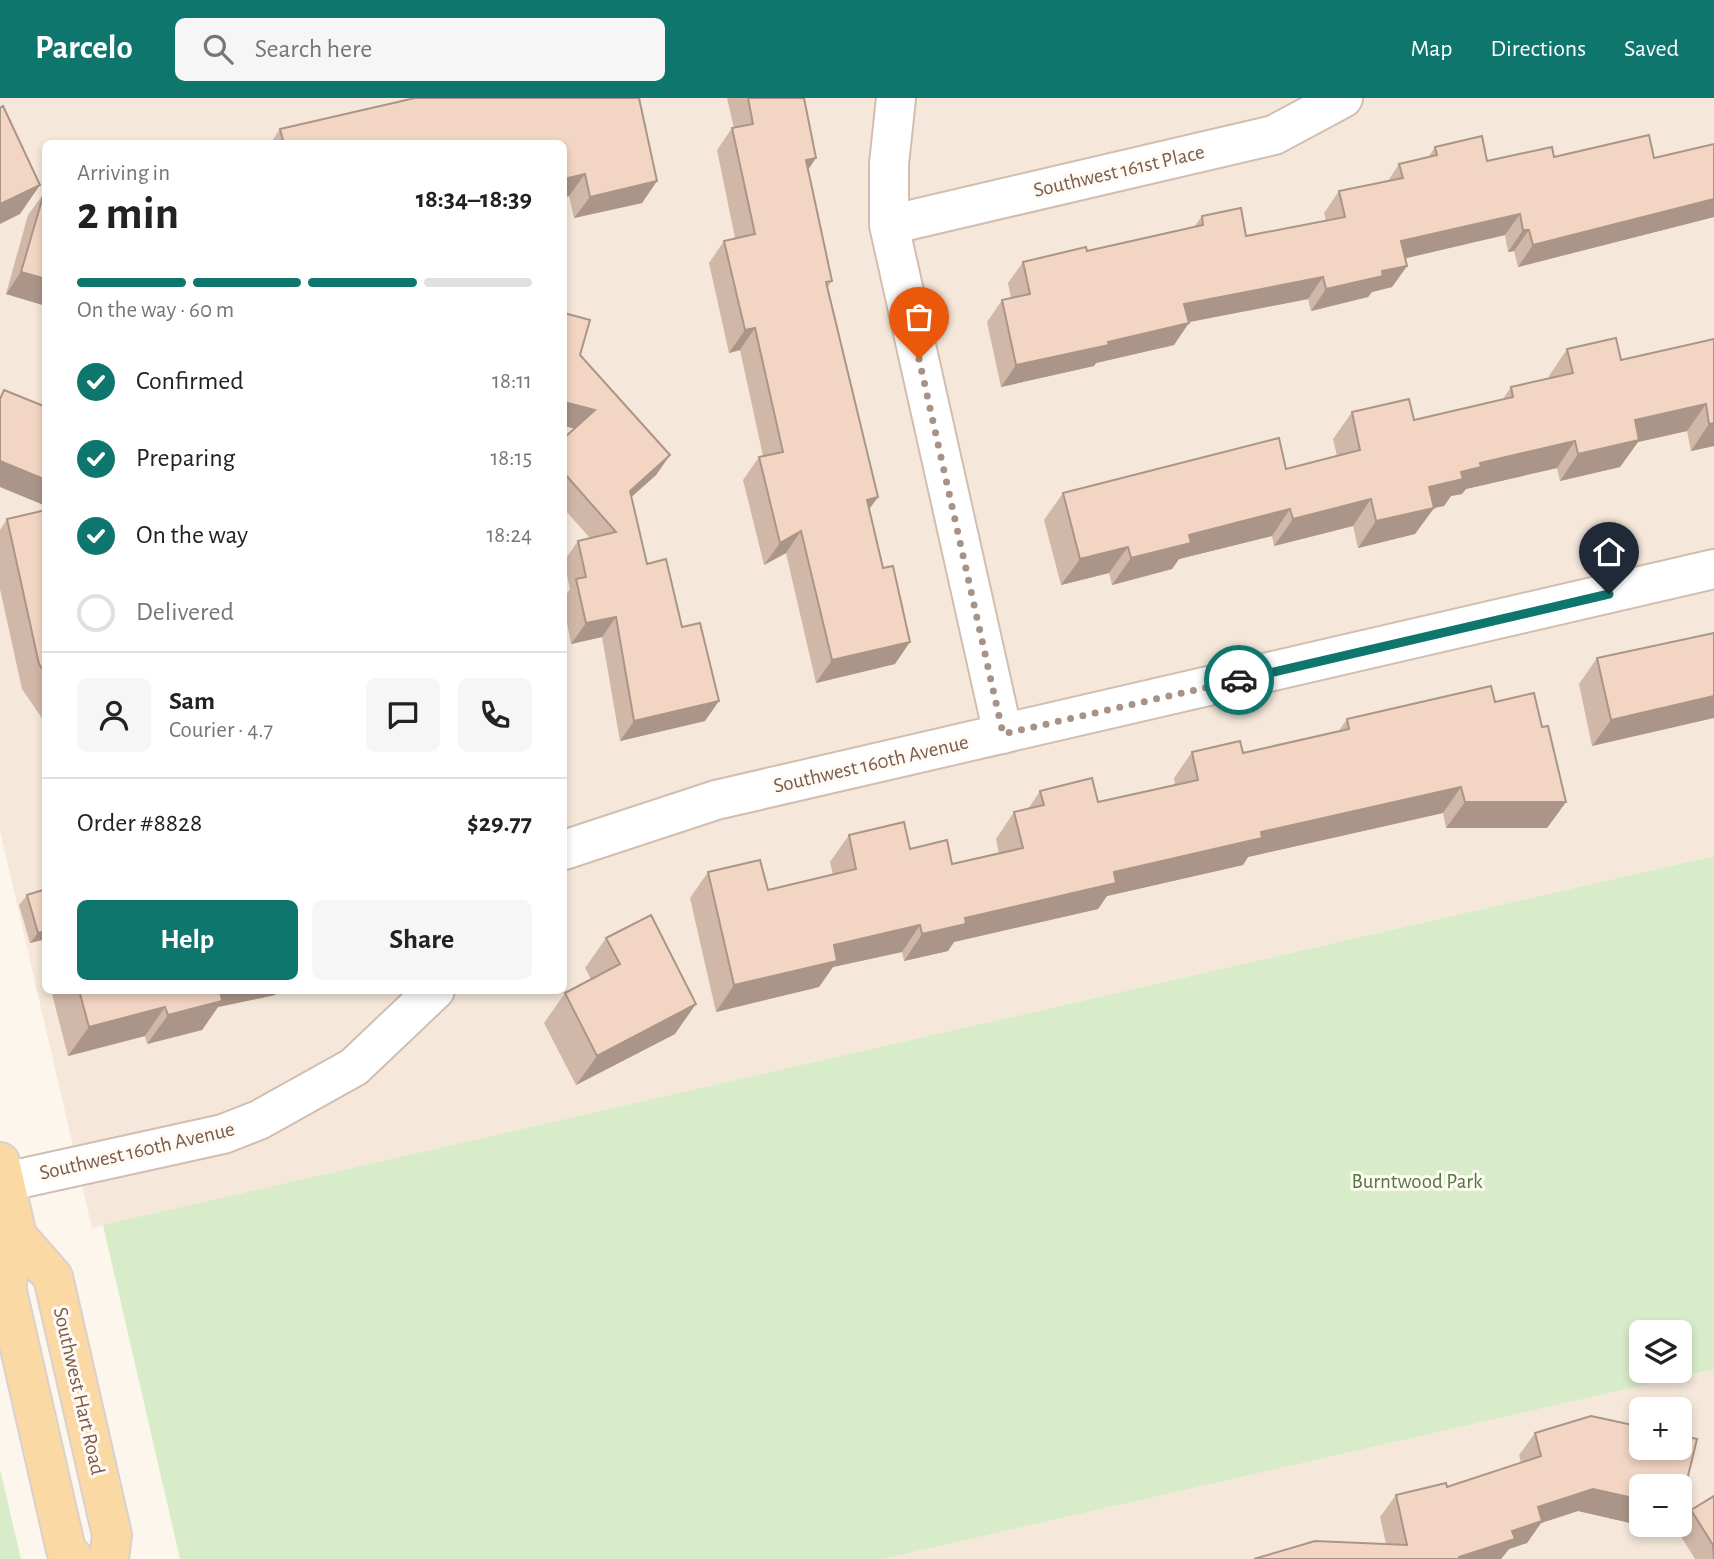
<!DOCTYPE html>
<html lang="en">
<head>
<meta charset="utf-8">
<style>
	:root { --surface:#fff; --page:#f6f6f6; --text:#222; --muted:#767676; --line:#e0e0e0; --accent:#0f766e }
	body { margin:0; font-family:"Alegreya Sans",sans-serif; background:var(--page); color:var(--text); height:100vh; display:flex; flex-direction:column; font-size:26px; white-space:nowrap }
	* { box-sizing:border-box; margin:0 }
	p { font-size:23px; color:var(--muted) }
	.icon { flex:none; width:38px; height:38px; fill:none; stroke:currentColor; stroke-width:2; stroke-linecap:round; stroke-linejoin:round }
	.map { position:relative; flex:1; overflow:hidden }
	.details { position:absolute; left:42px; top:42px; width:525px; height:854px; display:flex; flex-direction:column; background:var(--surface); border-radius:10px; box-shadow:0 4px 10px #0003 }
	.details>* { flex:none }
	.buttons { position:absolute; left:1629px; top:1222px; display:grid; gap:14px }
	.buttons a { display:grid; place-items:center; width:63px; height:63px; border-radius:10px; background:var(--surface); box-shadow:0 4px 10px #0003; font-size:35px }
	.pin { position:absolute; display:grid; place-items:center; width:60px; height:60px; color:#fff; margin:-72px -30px; border-radius:50% 50% 50% 0; rotate:-45deg; box-shadow:0 0 7px #0007 }
	.pin .icon { rotate:45deg }
	.courier { position:absolute; display:grid; place-items:center; width:70px; height:70px; margin:-35px; border:5px solid #0f766e; border-radius:50%; background:#fff; color:#222; box-shadow:0 2px 9px #0007 }
	.head em { font-style:normal; font-weight:700 }
	.head div { display:flex; flex-direction:column-reverse }
	.head { display:flex; align-items:center; justify-content:space-between; height:119px; padding:0 35px }
	h1 { font-size:46px; font-weight:700; line-height:52px }
	.bar { display:grid; grid-template-columns:repeat(4,1fr); gap:10px 7px; align-content:center; height:84px; padding:0 35px }
	.bar i { height:9px; border-radius:5px; background:var(--line) }
	.bar .selected { background:var(--accent) }
	.bar p { grid-column:span 4 }
	.line { display:flex; align-items:center; gap:18px; padding:0 35px; border-top:2px solid var(--line) }
	.line div { flex:1 }
	.round { display:grid; place-items:center; flex:none; width:74px; height:74px; border-radius:10px; background:var(--page) }
	ol { padding:0 35px; list-style:none }
	li { display:flex; align-items:center; gap:21px; height:77px }
	li p { margin-inline-start:auto }
	li .icon { padding:7px; border-radius:50%; background:var(--accent); color:#fff; stroke-width:4 }
	li:last-child { color:var(--muted) }
	li i { width:38px; height:38px; border:4px solid var(--line); border-radius:50% }
	.action { display:flex; gap:14px; margin-top:auto; padding:14px 35px }
	.action a { flex:1; height:80px; border-radius:10px; background:var(--accent); color:#fff; font-size:28px; font-weight:700; line-height:80px; text-align:center }
	.action a+a { background:var(--page); color:var(--text) }
	header { display:flex; align-items:center; gap:42px; box-sizing:border-box; height:98px; padding:0 35px; background:var(--accent); color:#fff }
	header strong { font-size:33px }
	nav { display:flex; gap:38px; margin-inline-start:auto; font-size:24px }
	.search { width:490px; height:63px; background:var(--page); display:flex; align-items:center; gap:18px; box-sizing:border-box; padding:0 24px; border-radius:10px; color:var(--muted); font-size:26px }
	.map>svg:first-child { display:block }
	.residential { fill:#f5e8da; fill-rule:evenodd }
	.green { fill:#d8ecc9; fill-rule:evenodd }
	.lines { fill:none; stroke-linecap:round; stroke-linejoin:round }
	.minor-casing { stroke:#d1beb0; stroke-width:42 }
	.major-casing { stroke:#dad1cd; stroke-width:42 }
	.minor { stroke:#fff; stroke-width:38 }
	.major { stroke:#fbd9a5; stroke-width:38 }
	.wall { fill:#d1b7a8 }
	.shaded-wall { fill:#aa9588 }
	.building { fill:#f3d5c3; stroke:#aa9588; stroke-width:2 }
	.done { stroke:#a89285; stroke-width:7; stroke-dasharray:0 12.6 }
	.route { stroke:#0f766e; stroke-width:9 }
	.labels { text-anchor:middle; dominant-baseline:central; stroke-width:6; stroke-linejoin:round; paint-order:stroke }
	.street-label { font-size:21px; fill:#7a5c4d; stroke:#fffaf3 }
	.park-label { font-size:21px; fill:#537a41; stroke:#fffaf3 }
</style>
</head>
<body>
<header>
<strong>Parcelo</strong>
<div class="search"><svg class="icon" aria-label="search" viewBox="0 0 24 24"><circle cx="10" cy="10" r="6"/><path d="M15 15l6 6"/></svg>Search here</div>
<nav><a>Map</a><a>Directions</a><a>Saved</a></nav>
</header>
<div class="map">
<svg width="1714" height="1461" viewBox="0 0 1714 1461">
	<rect width="100%" height="100%" fill="#fdf6ec"/>
	<!-- residential -->
	<path class="residential" d="M0 0H1714V758L92 1130 0 733ZM46 46H564V892H46Z
		M1714 1271V1461H883ZM1642 1311H1680V1349H1642ZM1642 1388H1680V1426H1642Z"/>
	<!-- green -->
	<path class="green" d="M1714 758V1271L883 1461H180L103 1127ZM1642 1234H1680V1272H1642Z
		M0 1371 21 1461H0Z"/>
	<g class="lines">
		<!-- minor casing -->
		<g class="minor-casing">
			<path id="minor" d="M896 0 889 66V127L1003 636
				M889 127 1274 37 1343 0
				M564 752 716 702 1714 471
				M5 1084 223 1036 259 1022 354 969 435 892"/>
		</g>
		<!-- major casing -->
		<g class="major-casing">
			<path id="major" d="M0 1064 17 1138 6 1189 66 1452 74 1461
				M17 1138 53 1179 112 1437 109 1461"/>
		</g>
		<!-- minor -->
		<use href="#minor" class="minor"/>
		<!-- major -->
		<use href="#major" class="major"/>
	</g>
	<!-- wall -->
	<path class="wall" d="M415 0H639L657 83 642 105 574 120 569 98 564 100V46H270L280 31Z
		M727 0H804L808 72 832 183 828 189 878 399 869 411 895 566 816 585 786 455 764 467 743 382 759 359 763 358 740 252 729 255 709 165 724 143 735 140 717 52 732 30H734Z
		M1714 46V119L1518 169 1514 153 1508 154 1505 137 1405 160 1407 168 1392 189 1372 194 1368 199 1311 213 1308 201 1188 224 1174 247 1096 265 1094 268 1001 289 987 224 1002 202 1011 200 1008 185 1023 164 1087 153 1194 129 1202 118 1246 138 1326 123 1324 115 1339 93 1388 83 1399 66 1428 60 1435 49 1487 63 1554 59 1654 60Z
		M44 95 46 208 6 196 28 117Z
		M1714 241V348L1691 353 1687 333 1638 344 1620 369 1560 383 1557 370 1466 391 1462 396 1451 398 1444 408 1434 410 1415 436 1358 450 1353 428 1274 448 1272 438 1179 461 1172 471 1112 487 1109 475 1061 487 1044 422 1063 395 1286 371 1337 358 1333 341 1352 314 1414 322 1503 301 1511 289 1549 280V278L1567 251 1621 262Z
		M580 257 670 357 656 377 631 399 647 466 705 623 620 643 602 539 571 546 564 508V500L570 491 564 463 578 443 590 440 564 411V340L574 331Z
		M46 412V626L22 591 0 491V432L7 421Z
		M1714 535 1592 648 1579 586 1597 560Z
		M1495 604 1542 629 1566 704 1547 730H1446L1443 715 1248 759 1243 767 1107 798 1098 811 954 844 948 853 904 863 902 854 833 869 819 889 716 914 690 800 708 774 768 792 833 777 830 764 849 737 910 751 952 766 999 756 996 741 1014 714 1028 711 1040 693 1098 704 1175 687 1174 680 1192 654 1243 655 1338 634 1347 621Z
		M27 797 46 841 30 845 19 807Z
		M606 840 675 936 576 987 544 925 565 895 591 881 585 870Z
		M46 850V870L42 856Z
		M51 892H278L275 897 218 909 202 932 147 946 145 938 68 958Z
		M1535 1335 1680 1388 1665 1433 1578 1413 1541 1425 1527 1445 1509 1451 1501 1461H1254L1386 1446 1380 1419 1396 1397 1447 1389 1521 1365 1519 1357Z
		M1714 1398V1461H1695L1677 1432 1691 1412Z"/>
	<!-- shaded-wall -->
	<path class="shaded-wall" d="M816 60 801 82 806 62Z
		M585 76 569 98 564 100V81Z
		M657 83 642 105 574 120 590 99Z
		M40 87 20 116 0 126V106Z
		M1714 101V119L1518 169 1533 147Z
		M1520 116 1505 137 1386 165 1401 143Z
		M1523 132H1529L1514 153 1508 154Z
		M1407 168 1392 189 1372 194 1368 199 1311 213 1326 191 1382 173Z
		M21 174 46 181V208L6 196Z
		M1323 179 1308 201 1169 228 1184 206Z
		M1189 225 1174 247 1096 265 1094 268 1001 289 1016 267 1108 244Z
		M755 230 740 252 729 255 745 232Z
		M564 304 595 312 580 332 564 328Z
		M1706 306 1687 333 1638 344 1620 369 1560 383 1578 356 1635 322Z
		M1714 325V348L1691 353 1709 326Z
		M1575 343 1557 370 1466 391 1462 396 1451 398 1444 408 1434 410 1415 436 1358 450 1376 423 1429 389 1480 365Z
		M670 357 656 377 616 413 630 393Z
		M0 363 46 382V408L0 389Z
		M878 399 862 421 867 402Z
		M1371 401 1353 428 1274 448 1293 421Z
		M1290 411 1272 438 1179 461 1172 471 1112 487 1131 460 1189 437Z
		M801 433 786 455 764 467 780 445Z
		M1128 449 1109 475 1061 487 1080 461Z
		M616 519 602 539 571 546 586 525Z
		M910 544 895 566 816 585 832 562Z
		M1714 598V620L1592 648 1611 622Z
		M719 603 705 623 620 643 634 623Z
		M1461 689 1443 715 1248 759 1243 767 1107 798 1098 811 954 844 948 853 904 863 922 836 965 820 1114 774 1261 734Z
		M1465 704H1566L1547 730H1446Z
		M920 827 902 854 833 869 819 889 716 914 734 887 834 847Z
		M46 833V841L30 845 38 835Z
		M212 892H278L275 897 218 909 202 932 147 946 168 917Z
		M696 906 675 936 576 987 597 958Z
		M165 909 145 938 68 958 89 929Z
		M1593 1391 1642 1402V1426H1670L1665 1433 1578 1413 1541 1425 1527 1445 1509 1451 1501 1461H1457L1459 1459 1512 1433 1538 1409Z"/>
	<!-- building -->
	<path class="building" d="M415 0H639L657 83 590 99 585 76 564 81V46H284L280 31Z
		M748 0H804L816 60 806 62 832 183 826 184 878 399 867 402 883 470 893 468 910 544 832 562 801 433 780 445 759 359 783 354 755 230 745 232 724 143 755 136 732 30 753 26Z
		M3 8 40 87 0 106V10Z
		M1649 37 1654 60 1714 46V101L1533 147 1529 132H1523L1520 116 1401 143 1407 168 1382 173 1383 178 1326 191 1323 179 1184 206 1189 225 1108 244 1109 247 1016 267 1002 202 1030 196 1023 164 1086 149 1087 153 1203 127 1202 118 1241 110 1246 138 1345 119 1339 93 1403 80 1399 66 1437 57 1435 49 1482 38 1487 63 1552 49 1554 59Z
		M44 95H46V181L21 174Z
		M564 215 590 222 580 257 670 357 630 393 647 466 666 461 682 529 700 525 719 603 634 623 616 519 586 525 576 481 586 479 578 443 616 434 564 375V340L595 312 564 304Z
		M1616 240 1621 262 1714 241V325L1709 326 1706 306 1635 322 1639 342 1578 356 1575 343 1480 365 1481 369 1461 374 1463 381 1429 389 1434 410 1376 423 1371 401 1293 421 1290 411 1189 437 1191 445 1131 460 1128 449 1080 461 1063 395 1279 340 1286 371 1360 352 1352 314 1409 301 1414 322 1513 299 1511 289 1573 275 1567 251Z
		M4 292 46 309V382L0 363V301Z
		M46 412V576L39 566 7 421Z
		M1714 535V598L1611 622 1597 560Z
		M1491 588 1495 604 1534 595 1542 629 1548 628 1566 704H1465L1461 689 1261 734 1262 740 1114 774 1116 785 965 820 966 826 922 836 920 827 834 847 837 863 734 887 708 774 760 762 768 792 856 771 849 737 904 724 910 751 947 742 952 766 1023 750 1014 714 1044 707 1040 693 1092 680 1098 704 1198 682 1192 654 1240 643 1243 655 1349 631 1347 621Z
		M46 791V833L38 835 27 797Z
		M651 817 696 906 597 958 565 895 620 866 606 840Z
		M79 892H220L222 903 168 917 165 909 89 929Z
		M1591 1318 1642 1329V1349H1680V1337L1697 1341 1680 1411V1388H1642V1402L1593 1391 1538 1409 1542 1423 1512 1433 1515 1441 1459 1459V1461H1254L1315 1443 1407 1447 1396 1397 1446 1385 1447 1389 1541 1358 1535 1335Z
		M1714 1398V1461L1713 1447 1691 1412Z"/>
	<g class="lines">
		<!-- done -->
		<path class="done" d="M919 261 1003 636 1239 582"/>
		<!-- route -->
		<path class="route" d="M1239 582 1609 496"/>
	</g>
	<g class="labels">
		<!-- street labels -->
		<g class="street-label">
			<text transform="translate(1119 73) rotate(-13)">Southwest 161st Place</text>
			<text transform="translate(871 666) rotate(-13)">Southwest 160th Avenue</text>
			<text transform="translate(137 1053) rotate(-13)">Southwest 160th Avenue</text>
			<text transform="translate(79 1293) rotate(77)">Southwest Hart Road</text>
		</g>
		<!-- park labels -->
		<g class="park-label">
			<text x="1417" y="1083">Burntwood Park</text>
		</g>
	</g>
</svg>
<div class="buttons">
<a><svg class="icon" aria-label="layers" viewBox="0 0 24 24"><path d="M12 4l9 5-9 5-9-5zM3 14l9 5 9-5"/></svg></a>
<a>+</a>
<a>−</a>
</div>
<div class="pin" style="left:919px;top:261px;background:#ea580c"><svg class="icon" aria-label="bag" viewBox="0 0 24 24"><path d="M5 8h14l-1 12H6zM9 8a3 3 0 0 1 6 0"/></svg></div>
<div class="pin" style="left:1609px;top:496px;background:#1f2937"><svg class="icon" aria-label="home" viewBox="0 0 24 24"><path d="M3 11l9-7 9 7M6 9v11h12V9"/></svg></div>
<div class="courier" style="left:1239px;top:582px"><svg class="icon" aria-label="car" viewBox="0 0 24 24"><path d="M5 17H2v-5l4-1 3-4h7l3 4 3 1v5h-3M9 17h6M6 11h13"/><circle cx="7" cy="17" r="2"/><circle cx="17" cy="17" r="2"/></svg></div>
<section class="details">
<div class="head"><div><h1>2 min</h1><p>Arriving in</p></div><em>18:34–18:39</em></div>
<div class="bar"><i class="selected"></i><i class="selected"></i><i class="selected"></i><i></i><p>On the way · 60 m</p></div>
<ol>
<li><svg class="icon" aria-label="check" viewBox="0 0 24 24"><path d="M5 12l5 5 9-10"/></svg>Confirmed<p>18:11</p></li>
<li><svg class="icon" aria-label="check" viewBox="0 0 24 24"><path d="M5 12l5 5 9-10"/></svg>Preparing<p>18:15</p></li>
<li><svg class="icon" aria-label="check" viewBox="0 0 24 24"><path d="M5 12l5 5 9-10"/></svg>On the way<p>18:24</p></li>
<li><i></i>Delivered</li>
</ol>
<div class="line" style="height:126px"><a class="round"><svg class="icon" aria-label="person" viewBox="0 0 24 24"><circle cx="12" cy="8" r="4"/><path d="M4 21q1-7 8-7t8 7"/></svg></a><div><b>Sam</b><p>Courier · 4.7</p></div><a class="round"><svg class="icon" aria-label="chat" viewBox="0 0 24 24"><path d="M4 5h16v11H9l-5 4z"/></svg></a><a class="round"><svg class="icon" aria-label="phone" viewBox="0 0 24 24"><path d="M5 4h4l2 5-3 2q2 4 5 5l2-3 5 2v4C11 20 4 13 5 4z"/></svg></a></div>
<div class="line" style="height:91px"><div>Order #8828</div><b>$29.77</b></div>
<div class="action"><a>Help</a><a>Share</a></div>
</section>
</div>
</body>
</html>
